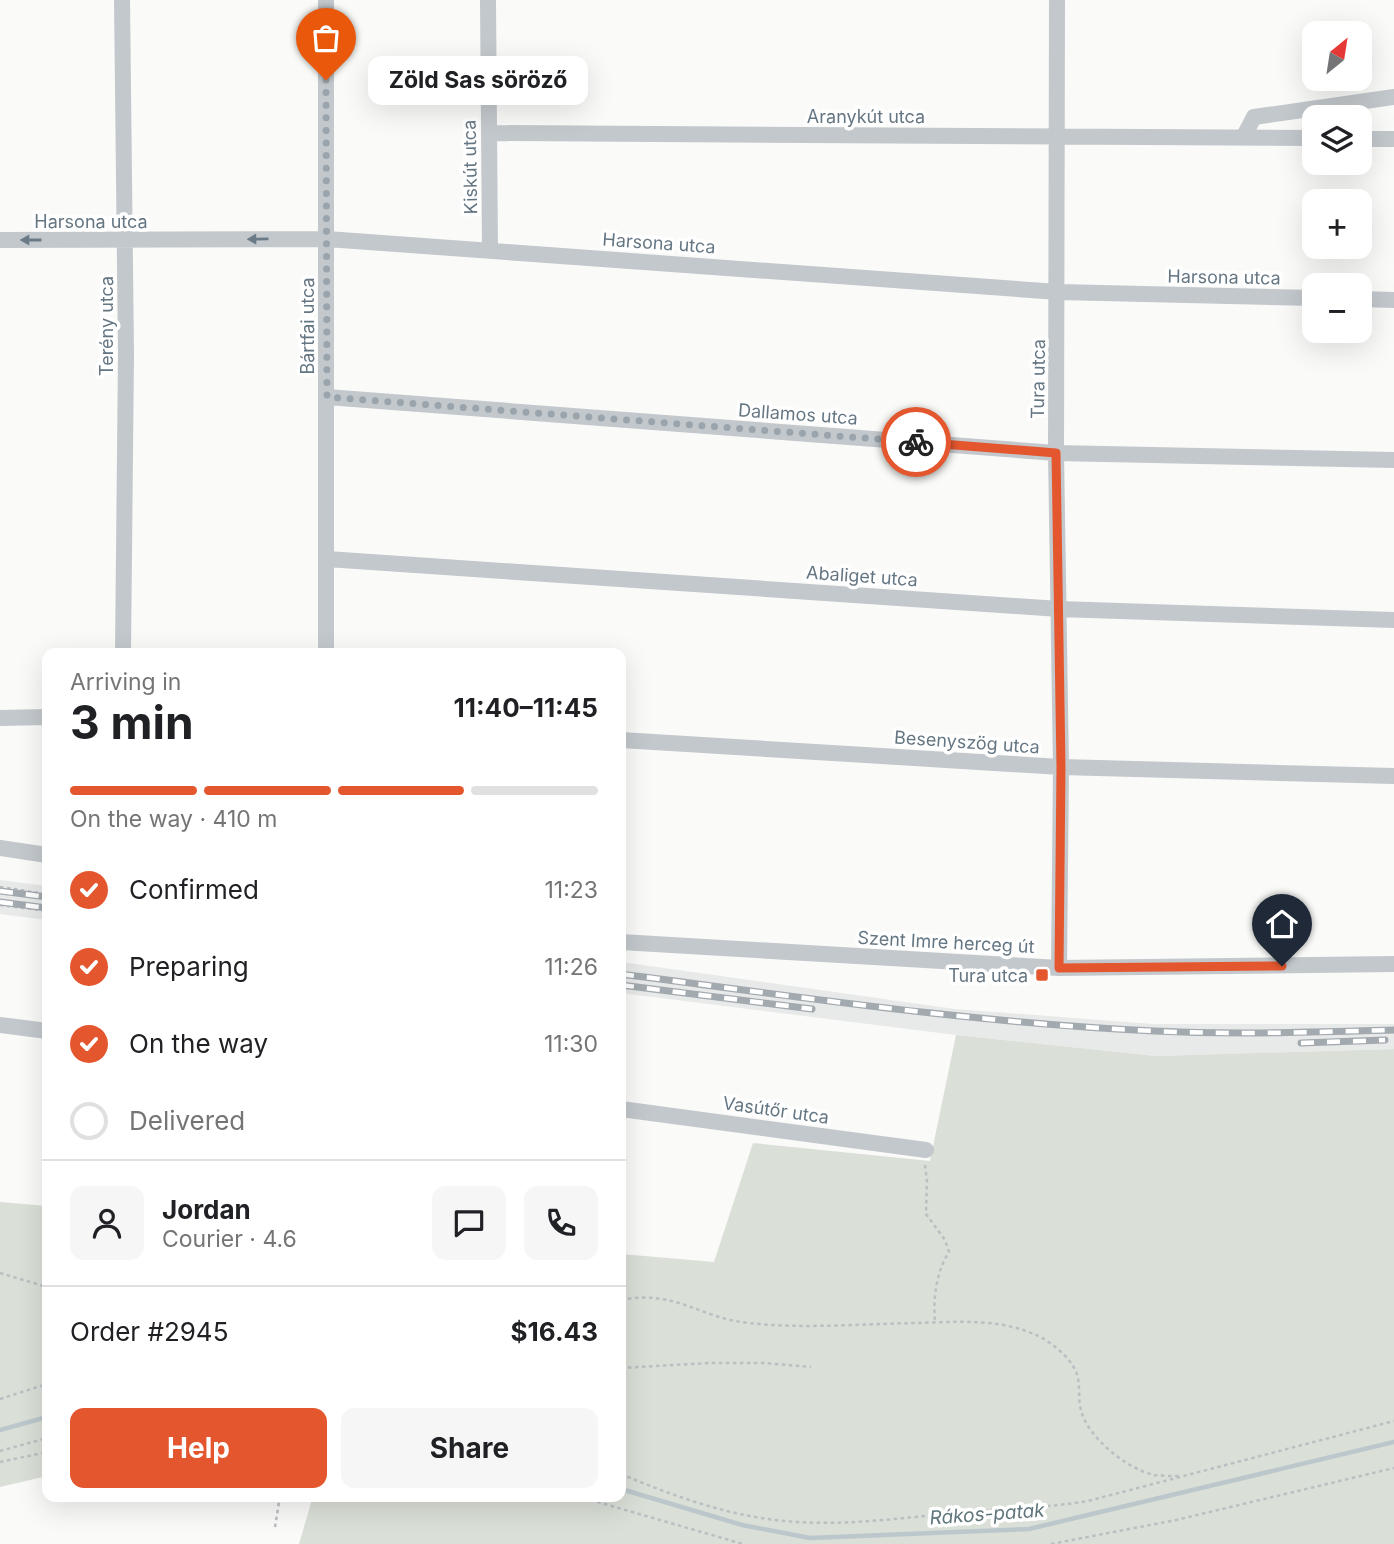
<!DOCTYPE html>
<html lang="en">
<head>
<meta charset="utf-8">
<style>
	:root { --surface:#fff; --page:#f6f6f6; --text:#202124; --muted:#757577; --line:#e0e0e0; --accent:#e4572e }
	body { margin:0; font-family:Inter,sans-serif; background:var(--page); color:var(--text); height:100vh; display:flex; flex-direction:column; font-size:26px; white-space:nowrap }
	* { box-sizing:border-box; margin:0 }
	p { font-size:23px; color:var(--muted) }
	.icon { flex:none; width:38px; height:38px; fill:none; stroke:currentColor; stroke-width:2; stroke-linecap:round; stroke-linejoin:round }
	.map { position:relative; flex:1; overflow:hidden }
	.panel { position:absolute; left:42px; top:648px; width:584px; height:854px; display:flex; flex-direction:column; background:var(--surface); border-radius:14px; box-shadow:0 7px 28px #0002 }
	.panel>* { flex:none }
	.needle { width:46px; rotate:30deg }
	.buttons { position:absolute; left:1302px; top:21px; display:grid; gap:14px }
	.buttons a { display:grid; place-items:center; width:70px; height:70px; border-radius:14px; background:var(--surface); box-shadow:0 7px 28px #0002; font-size:35px }
	.pin { position:absolute; display:grid; place-items:center; width:60px; height:60px; color:#fff; margin:-72px -30px; border-radius:50% 50% 50% 0; rotate:-45deg; box-shadow:0 0 7px #0007 }
	.pin .icon { rotate:45deg }
	.courier { position:absolute; display:grid; place-items:center; width:70px; height:70px; margin:-35px; border:5px solid #e4572e; border-radius:50%; background:#fff; color:#222; box-shadow:0 2px 9px #0007 }
	.bubble { position:absolute; height:49px; border-radius:14px; background:var(--surface); box-shadow:0 7px 28px #0002; font-size:23px; font-weight:700; line-height:49px; text-align:center }
	.summary em { font-style:normal; font-weight:700 }
	.summary div { display:flex; flex-direction:column-reverse }
	.summary { display:flex; align-items:center; justify-content:space-between; height:119px; padding:0 28px }
	h1 { font-size:46px; font-weight:700; line-height:52px }
	.bar { display:grid; grid-template-columns:repeat(4,1fr); gap:10px 7px; align-content:center; height:84px; padding:0 28px }
	.bar i { height:9px; border-radius:5px; background:var(--line) }
	.bar .current { background:var(--accent) }
	.bar p { grid-column:span 4 }
	.line { display:flex; align-items:center; gap:18px; padding:0 28px; border-top:2px solid var(--line) }
	.line div { flex:1 }
	.round { display:grid; place-items:center; flex:none; width:74px; height:74px; border-radius:14px; background:var(--page) }
	ol { padding:0 28px; list-style:none }
	li { display:flex; align-items:center; gap:21px; height:77px }
	li p { margin-inline-start:auto }
	li .icon { padding:7px; border-radius:50%; background:var(--accent); color:#fff; stroke-width:4 }
	li:last-child { color:var(--muted) }
	li i { width:38px; height:38px; border:4px solid var(--line); border-radius:50% }
	.cta { display:flex; gap:14px; margin-top:auto; padding:14px 28px }
	.cta a { flex:1; height:80px; border-radius:14px; background:var(--accent); color:#fff; font-size:28px; font-weight:700; line-height:80px; text-align:center }
	.cta a+a { background:var(--page); color:var(--text) }
	.map>svg:first-child { display:block }
	.built { fill:#e8e9e9 }
	.green { fill:#dadfd7 }
	.lines { fill:none; stroke-linecap:round; stroke-linejoin:round }
	.stream { stroke:#bbc7cb; stroke-width:4.5 }
	.path { stroke:#bbbfc2; stroke-width:2.5; stroke-dasharray:3.5 3.5; stroke-linecap:butt }
	.minor { stroke:#c3c8cc; stroke-width:16 }
	.rail-casing { stroke:#a2aab0; stroke-width:7 }
	.rail { stroke:#fff; stroke-width:4.5; stroke-dasharray:13; stroke-linecap:butt }
	.oneway { fill:#6a7a87 }
	.done { stroke:#99a4ac; stroke-width:7; stroke-dasharray:0 12.6 }
	.route { stroke:#e4572e; stroke-width:9 }
	.poi-dot { fill:#e4572e; stroke:#fff; stroke-width:2.5 }
	.labels { text-anchor:middle; dominant-baseline:central; stroke-width:7; stroke-linejoin:round; paint-order:stroke }
	.street-label { font-size:18px; fill:#657683; stroke:#fff }
	.poi-label { font-size:18px; fill:#657683; stroke:#fff; text-anchor:end }
	.water-label { font-size:19px; font-style:italic; fill:#60757c; stroke:#fff }
</style>
</head>
<body>
<div class="map">
<svg width="1394" height="1544" viewBox="0 0 1394 1544">
	<rect width="100%" height="100%" fill="#fafaf8"/>
	<!-- built -->
	<path class="built" d="M0 880 47 886V920L0 914Z
		M621 962 955 1009 1153 1024H1394V1049L1156 1056 956 1035 621 993Z"/>
	<!-- green -->
	<path class="green" d="M956 1035 1156 1056 1394 1049V1544H299L313 1496H621V1254L714 1262 753 1143 930 1161Z
		M0 1202 47 1206V1476L0 1487Z"/>
	<g class="lines">
		<!-- stream -->
		<path class="stream" d="M0 1430 47 1417
			M621 1489 742 1525 810 1538 1029 1529 1394 1442"/>
		<!-- path -->
		<path class="path" d="M0 887 47 894
			M0 905 47 911
			M925 1165 927 1181 926 1214 945 1240 949 1252C936 1272 933 1299 935 1322
			M0 1273 47 1287
			M621 1300C675 1289 699 1318 749 1323 803 1329 860 1324 914 1323 958 1322 1004 1317 1044 1339 1058 1348 1074 1361 1078 1378 1080 1389 1078 1400 1081 1410 1087 1437 1127 1469 1154 1475 1162 1476 1172 1476 1180 1476
			M621 1368 709 1363H764L811 1367
			M0 1399 47 1384
			M0 1451 47 1438
			M0 1462 47 1452
			M621 1474C673 1496 729 1516 785 1521 845 1527 906 1517 966 1512 1007 1508 1047 1508 1088 1501L1394 1421
			M577 1496 743 1544
			M275 1527 280 1496
			M1051 1544 1176 1520 1394 1468"/>
		<!-- minor -->
		<path class="minor" d="M122 0 126 354 123 653
			M326 0V653
			M488 0 490 250
			M1057 0 1056 453 1061 767 1059 968
			M489 133 1314 138
			M1244 136 1254 117 1394 97
			M1360 139H1394
			M0 240 327 239 1058 292 1314 298
			M1360 299 1394 300
			M327 397 1056 453 1394 460
			M327 559 1059 609 1394 620
			M0 718 47 717
			M621 740 1061 767 1394 776
			M0 848 47 855
			M621 942 1059 968 1394 964
			M0 1025 47 1031
			M621 1109 926 1150"/>
		<!-- rail casing -->
		<g class="rail-casing">
			<path id="rail" d="M0 891 47 897
				M0 902 47 908
				M621 974C799 997 976 1023 1155 1031 1235 1035 1314 1032 1394 1030
				M621 985 812 1009
				M1301 1043 1385 1040"/>
		</g>
		<!-- rail -->
		<use href="#rail" class="rail"/>
	</g>
	<!-- one-way arrows -->
	<defs><path id="oneway-solid" d="M-6-.8H1V-3.2L6.5 0L1 3.2V.8H-6Z" transform="scale(1.75)"/></defs>
	<g class="oneway">
		<use href="#oneway-solid" transform="translate(258 239) rotate(179)"/>
		<use href="#oneway-solid" transform="translate(31 240) rotate(-180)"/>
	</g>
	<g class="lines">
		<!-- done -->
		<path class="done" d="M326 80 327 397 916 442"/>
		<!-- route -->
		<path class="route" d="M916 442 1056 453 1061 767 1059 968 1282 966"/>
	</g>
	<!-- markers -->
	<rect class="poi-dot" x="1035" y="968" width="14" height="14" rx="3.5"/>
	<g class="labels">
		<!-- street labels -->
		<g class="street-label">
			<text x="866" y="116">Aranykút utca</text>
			<text transform="translate(470 167) rotate(-91)">Kiskút utca</text>
			<text x="91" y="221">Harsona utca</text>
			<text transform="translate(659 243) rotate(4)">Harsona utca</text>
			<text transform="translate(1224 277) rotate(1)">Harsona utca</text>
			<text transform="translate(106 326) rotate(-90)">Terény utca</text>
			<text transform="translate(307 326) rotate(-90)">Bártfai utca</text>
			<text transform="translate(1038 379) rotate(-89)">Tura utca</text>
			<text transform="translate(798 414) rotate(4)">Dallamos utca</text>
			<text transform="translate(862 576) rotate(4)">Abaliget utca</text>
			<text transform="translate(967 742) rotate(4)">Besenyszög utca</text>
			<text transform="translate(946 942) rotate(3)">Szent Imre herceg út</text>
			<text transform="translate(776 1110) rotate(8)">Vasútőr utca</text>
		</g>
		<!-- poi labels -->
		<g class="poi-label">
			<text x="1028" y="975">Tura utca</text>
		</g>
		<!-- water labels -->
		<g class="water-label">
			<text transform="translate(987 1514) rotate(-4)">Rákos-patak</text>
		</g>
	</g>
</svg>
<div class="buttons">
<a><svg class="needle" viewBox="-14 -14 28 28"><path d="M0-13l5 13h-10z" fill="#e53935"/><path d="M0 13l5-13h-10z" fill="#757577"/></svg></a>
<a><svg class="icon" aria-label="layers" viewBox="0 0 24 24"><path d="M12 4l9 5-9 5-9-5zM3 14l9 5 9-5"/></svg></a>
<a>+</a>
<a>−</a>
</div>
<div class="pin" style="left:326px;top:80px;background:#ea580c"><svg class="icon" aria-label="bag" viewBox="0 0 24 24"><path d="M5 8h14l-1 12H6zM9 8a3 3 0 0 1 6 0"/></svg></div>
<div class="pin" style="left:1282px;top:966px;background:#1f2937"><svg class="icon" aria-label="home" viewBox="0 0 24 24"><path d="M3 11l9-7 9 7M6 9v11h12V9"/></svg></div>
<div class="courier" style="left:916px;top:442px"><svg class="icon" aria-label="bike" viewBox="0 0 24 24"><circle cx="6" cy="16" r="4"/><circle cx="18" cy="16" r="4"/><path d="M6 16l4-8h5l3 8M10 8l3 8H6M13 5h3"/></svg></div>
<div class="bubble" style="left:368px;top:56px;width:220px">Zöld Sas söröző</div>
<section class="panel">
<div class="summary"><div><h1>3 min</h1><p>Arriving in</p></div><em>11:40–11:45</em></div>
<div class="bar"><i class="current"></i><i class="current"></i><i class="current"></i><i></i><p>On the way · 410 m</p></div>
<ol>
<li><svg class="icon" aria-label="check" viewBox="0 0 24 24"><path d="M5 12l5 5 9-10"/></svg>Confirmed<p>11:23</p></li>
<li><svg class="icon" aria-label="check" viewBox="0 0 24 24"><path d="M5 12l5 5 9-10"/></svg>Preparing<p>11:26</p></li>
<li><svg class="icon" aria-label="check" viewBox="0 0 24 24"><path d="M5 12l5 5 9-10"/></svg>On the way<p>11:30</p></li>
<li><i></i>Delivered</li>
</ol>
<div class="line" style="height:126px"><a class="round"><svg class="icon" aria-label="person" viewBox="0 0 24 24"><circle cx="12" cy="8" r="4"/><path d="M4 21q1-7 8-7t8 7"/></svg></a><div><b>Jordan</b><p>Courier · 4.6</p></div><a class="round"><svg class="icon" aria-label="chat" viewBox="0 0 24 24"><path d="M4 5h16v11H9l-5 4z"/></svg></a><a class="round"><svg class="icon" aria-label="phone" viewBox="0 0 24 24"><path d="M5 4h4l2 5-3 2q2 4 5 5l2-3 5 2v4C11 20 4 13 5 4z"/></svg></a></div>
<div class="line" style="height:91px"><div>Order #2945</div><b>$16.43</b></div>
<div class="cta"><a>Help</a><a>Share</a></div>
</section>
</div>
</body>
</html>
